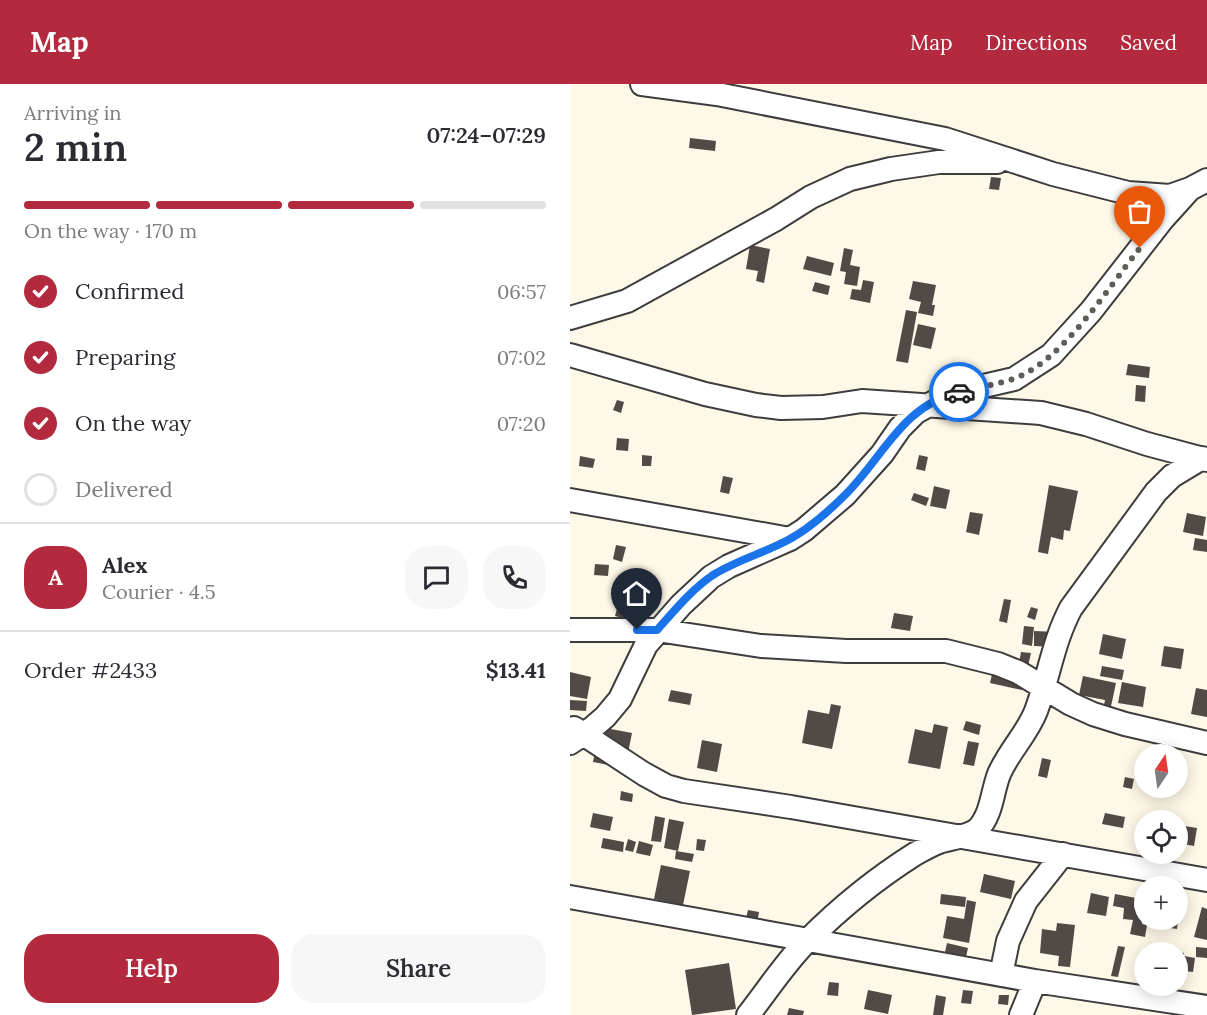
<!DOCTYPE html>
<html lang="en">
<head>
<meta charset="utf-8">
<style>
	:root { --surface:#fff; --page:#f7f7f7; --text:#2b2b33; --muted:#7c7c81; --line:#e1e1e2; --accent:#b3293e }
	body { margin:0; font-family:Lora,serif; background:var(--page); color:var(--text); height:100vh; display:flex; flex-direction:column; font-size:22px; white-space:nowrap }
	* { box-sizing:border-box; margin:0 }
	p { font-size:20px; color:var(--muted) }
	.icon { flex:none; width:33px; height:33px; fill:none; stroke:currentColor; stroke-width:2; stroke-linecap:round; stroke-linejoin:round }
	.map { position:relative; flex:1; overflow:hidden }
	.details { display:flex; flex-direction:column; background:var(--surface); width:570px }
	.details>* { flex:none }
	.needle { width:39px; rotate:13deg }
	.controls { position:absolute; left:564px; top:660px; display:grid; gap:12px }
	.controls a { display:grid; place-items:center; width:54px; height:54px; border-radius:50%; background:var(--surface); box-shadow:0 3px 15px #0003; font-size:30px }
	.pin { position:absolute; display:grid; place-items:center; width:51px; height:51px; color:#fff; margin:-62px -26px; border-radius:50% 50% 50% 0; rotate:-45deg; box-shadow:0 0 6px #0007 }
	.pin .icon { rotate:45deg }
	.courier { position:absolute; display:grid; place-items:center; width:60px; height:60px; margin:-30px; border:4px solid #1a73e8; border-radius:50%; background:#fff; color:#222; box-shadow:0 2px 8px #0007 }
	.head em { font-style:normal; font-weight:600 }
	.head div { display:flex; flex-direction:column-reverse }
	.head { display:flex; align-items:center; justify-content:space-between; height:102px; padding:0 24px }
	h1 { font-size:39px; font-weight:600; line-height:45px }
	.bar { display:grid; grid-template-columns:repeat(4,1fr); gap:9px 6px; align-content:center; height:72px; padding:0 24px }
	.bar i { height:8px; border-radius:4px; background:var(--line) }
	.bar .on { background:var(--accent) }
	.bar p { grid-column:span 4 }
	.line { display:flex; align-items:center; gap:15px; padding:0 24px; border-top:2px solid var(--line) }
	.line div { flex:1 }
	.round { display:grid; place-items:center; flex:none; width:63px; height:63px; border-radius:24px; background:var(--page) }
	ol { padding:0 24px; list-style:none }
	li { display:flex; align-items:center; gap:18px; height:66px }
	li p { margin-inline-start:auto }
	li .icon { padding:6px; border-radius:50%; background:var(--accent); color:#fff; stroke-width:4 }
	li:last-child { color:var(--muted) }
	li i { width:33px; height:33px; border:3px solid var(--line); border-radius:50% }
	.button { display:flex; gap:12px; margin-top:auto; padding:12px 24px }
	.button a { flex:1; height:69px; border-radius:24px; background:var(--accent); color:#fff; font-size:24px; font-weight:600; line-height:69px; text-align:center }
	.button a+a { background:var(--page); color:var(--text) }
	header { display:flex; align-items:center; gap:36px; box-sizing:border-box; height:84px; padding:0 30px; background:var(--accent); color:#fff }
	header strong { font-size:28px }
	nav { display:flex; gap:33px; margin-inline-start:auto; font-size:21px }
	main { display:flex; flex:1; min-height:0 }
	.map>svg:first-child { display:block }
	.building { fill:#524a47 }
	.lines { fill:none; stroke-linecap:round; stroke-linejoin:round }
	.minor-casing { stroke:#3d3d3d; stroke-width:26 }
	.minor { stroke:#fff; stroke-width:22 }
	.done { stroke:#5f5d58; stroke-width:6; stroke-dasharray:0 10.8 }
	.route { stroke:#1a73e8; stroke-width:8 }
</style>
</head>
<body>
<header>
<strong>Map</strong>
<nav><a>Map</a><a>Directions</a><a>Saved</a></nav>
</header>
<main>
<section class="details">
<div class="head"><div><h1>2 min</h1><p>Arriving in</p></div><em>07:24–07:29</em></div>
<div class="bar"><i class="on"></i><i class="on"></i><i class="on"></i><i></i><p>On the way · 170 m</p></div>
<ol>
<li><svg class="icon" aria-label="check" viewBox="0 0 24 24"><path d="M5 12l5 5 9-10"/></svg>Confirmed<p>06:57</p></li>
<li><svg class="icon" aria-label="check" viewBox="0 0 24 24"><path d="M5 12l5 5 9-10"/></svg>Preparing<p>07:02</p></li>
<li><svg class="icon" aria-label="check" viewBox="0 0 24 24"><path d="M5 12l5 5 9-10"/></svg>On the way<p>07:20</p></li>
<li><i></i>Delivered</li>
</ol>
<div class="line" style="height:108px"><b class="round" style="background:var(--accent);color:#fff">A</b><div><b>Alex</b><p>Courier · 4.5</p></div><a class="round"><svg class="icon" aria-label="chat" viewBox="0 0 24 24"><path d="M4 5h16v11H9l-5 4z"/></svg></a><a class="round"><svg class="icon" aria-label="phone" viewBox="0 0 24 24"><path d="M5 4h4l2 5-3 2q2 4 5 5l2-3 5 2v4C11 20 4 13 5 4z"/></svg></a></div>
<div class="line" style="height:78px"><div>Order #2433</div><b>$13.41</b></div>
<div class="button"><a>Help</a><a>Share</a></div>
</section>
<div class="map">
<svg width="637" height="931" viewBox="0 0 637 931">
	<rect width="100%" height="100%" fill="#fef8e8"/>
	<!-- building -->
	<path class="building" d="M120 54 146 57 145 67 119 64Z
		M421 93 431 94 429 106 419 105Z
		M180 161 200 165 194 199 186 197 188 187 176 185Z
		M274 164 283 166 280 181 290 183 287 202 274 200 276 188 270 187Z
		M237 172 264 179 261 192 233 185Z
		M293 196 304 198 300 219 280 215 282 205 291 206Z
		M343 197 366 201 362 221H365L363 232 348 229 351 218 339 215Z
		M245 198 260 202 258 211 242 207Z
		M336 226 347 228 338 279 326 277Z
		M348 240 366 244 361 265 343 261Z
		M558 280 580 283 579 294 556 291Z
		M566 301 576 302 575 318 565 317Z
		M47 316 54 318 51 329 43 326Z
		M47 354 59 355 58 367 46 366Z
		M72 371 82 372 81 382H72Z
		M349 371 358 373 355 387 346 385Z
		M10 372 25 375 23 384 9 382Z
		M153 392 163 394 159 410 150 408Z
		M479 401 508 407 500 447 494 446 493 456 481 453 478 470 468 468Z
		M364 402 380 406 376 425 360 422Z
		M344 409 359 414 356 422 341 416Z
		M400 428 413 430 409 451 396 448Z
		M617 429 636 433 633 452 613 448Z
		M625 454 637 456V468L623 466Z
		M46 461 56 463 52 478 43 475Z
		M25 480 39 481 38 492 24 491Z
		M50 513 61 516 56 535 45 532Z
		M434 515 441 516 437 539 429 537Z
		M461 523 468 525 465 536 457 533Z
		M324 529 343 532 340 547 321 544Z
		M454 542 464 543 462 562 452 560Z
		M464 547 488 548 487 563 464 562Z
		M533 550 556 555 552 575 529 570Z
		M594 562 614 565 611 585 591 582Z
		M451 568 461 569 458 582 449 580Z
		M425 577 456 584 452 606 420 599Z
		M532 582 554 586 552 596 530 592Z
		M0 588 21 593 17 615 0 612Z
		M513 592 546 599 540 627 533 626 535 616 509 611Z
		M552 598 576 603 573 623 548 619Z
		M626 604 637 606V633L621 630Z
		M101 606 122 610 120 621 98 617Z
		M0 616 17 617 16 627 0 626Z
		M261 620 271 622 262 665 232 659 238 626 259 630Z
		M396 637 411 641 409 651 393 646Z
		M364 640 378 643 370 685 338 679 345 645 362 649Z
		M30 643 62 649 55 684 23 678Z
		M132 656 152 660 147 688 127 684Z
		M398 657 409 659 404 682 393 680Z
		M472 674 481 676 477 694 468 692Z
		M555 693 564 695 562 705 553 703Z
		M51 707 63 710 62 718 50 716Z
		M23 729 43 733 40 747 20 743Z
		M535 729 555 733 553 744 532 740Z
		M85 732 95 734 91 758 81 757Z
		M99 735 114 738 108 767 94 764Z
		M608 741 627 744 624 762 608 759Z
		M33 754 54 758 53 768 31 764Z
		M58 755 66 758 63 768 55 766Z
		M127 755 136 756 134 767 126 766Z
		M69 757 83 761 80 772 66 769Z
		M106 767 124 770 122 778 105 775Z
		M91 781 120 787 113 821 84 815Z
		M414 790 445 797 441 815 410 808Z
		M521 809 539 813 536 832 517 829Z
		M371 810 396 813 395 823 370 820Z
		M545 810 566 814 564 823 574 825 572 840 577 841 575 853 560 850 563 836 553 835 554 824 543 822Z
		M397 816 406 818 399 859 373 854 377 832 394 835Z
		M632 823 637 825V856L624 853Z
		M178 826 189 828 187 840 175 838Z
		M588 836H608L607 845 587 842Z
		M487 839 505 841 500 883 488 882 489 872 470 869 472 845 486 847Z
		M377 859 398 864 396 873 375 868Z
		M548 862 555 863 548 893 541 892Z
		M626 863 637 864V874L626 873Z
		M608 868 614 869 610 891 608 890Z
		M614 872 625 874 623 888 613 887Z
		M159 879 166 925 122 931 115 886Z
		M259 898 269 899 268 912 257 911Z
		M298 906 322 911 318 930 294 925Z
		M393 906 403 907 401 920 391 919Z
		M366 911 376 913 373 931H363Z
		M429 911H439L438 921 428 920Z
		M219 924 234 927 233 931H217Z"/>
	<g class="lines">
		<!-- minor casing -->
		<g class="minor-casing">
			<path id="minor" d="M72 0 147 10 375 55 483 90 558 109 600 112 620 105 637 96
				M0 234 57 217 206 135 241 113 280 95 321 85 369 78H427
				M0 271 135 310 186 321 211 324 253 323 292 317 471 329 516 340 577 360 637 376
				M0 416 220 455
				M0 546H87L191 562 276 567H376L428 580 448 588 501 620 523 630 555 640 637 659
				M4 644 74 690 96 702 114 707 221 723 637 796
				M0 659 21 645 35 633 50 615 76 561 111 521 141 493 159 482 220 455 234 446 275 411 312 370 330 344 346 328 379 310 444 295 481 271 521 227 592 136 620 105
				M0 813 465 897 637 923
				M431 891 438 857 456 817 493 770
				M178 931C197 907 217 876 238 856 270 824 307 794 345 770 352 766 361 761 369 758 380 754 399 753 408 745 422 730 422 708 429 690 439 667 457 650 466 627 479 592 483 558 501 524L586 408 602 392 632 374
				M451 931 465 897"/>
		</g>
		<!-- minor -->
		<use href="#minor" class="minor"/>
	</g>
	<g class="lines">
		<!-- done -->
		<path class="done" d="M389 308C407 303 425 301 443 295 493 277 537 205 570 164"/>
		<!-- route -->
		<path class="route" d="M67 546H87C104 527 122 505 143 491 167 476 194 469 218 456 239 445 259 427 276 410 313 373 333 321 389 308"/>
	</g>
</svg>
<div class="controls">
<a><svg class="needle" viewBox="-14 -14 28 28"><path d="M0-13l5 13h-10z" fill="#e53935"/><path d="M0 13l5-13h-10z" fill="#7c7c81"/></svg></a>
<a><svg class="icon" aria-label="locate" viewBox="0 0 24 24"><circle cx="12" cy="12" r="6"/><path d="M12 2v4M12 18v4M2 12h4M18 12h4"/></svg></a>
<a>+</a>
<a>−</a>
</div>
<div class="pin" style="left:570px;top:164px;background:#ea580c"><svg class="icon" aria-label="bag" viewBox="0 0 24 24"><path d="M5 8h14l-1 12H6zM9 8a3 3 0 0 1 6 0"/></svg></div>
<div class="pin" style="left:67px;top:546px;background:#1f2937"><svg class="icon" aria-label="home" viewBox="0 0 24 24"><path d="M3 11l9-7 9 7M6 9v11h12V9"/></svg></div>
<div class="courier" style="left:389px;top:308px"><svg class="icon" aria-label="car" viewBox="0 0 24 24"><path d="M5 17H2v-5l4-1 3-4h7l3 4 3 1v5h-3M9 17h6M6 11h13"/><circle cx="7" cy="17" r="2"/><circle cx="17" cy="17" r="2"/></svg></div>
</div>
</main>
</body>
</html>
